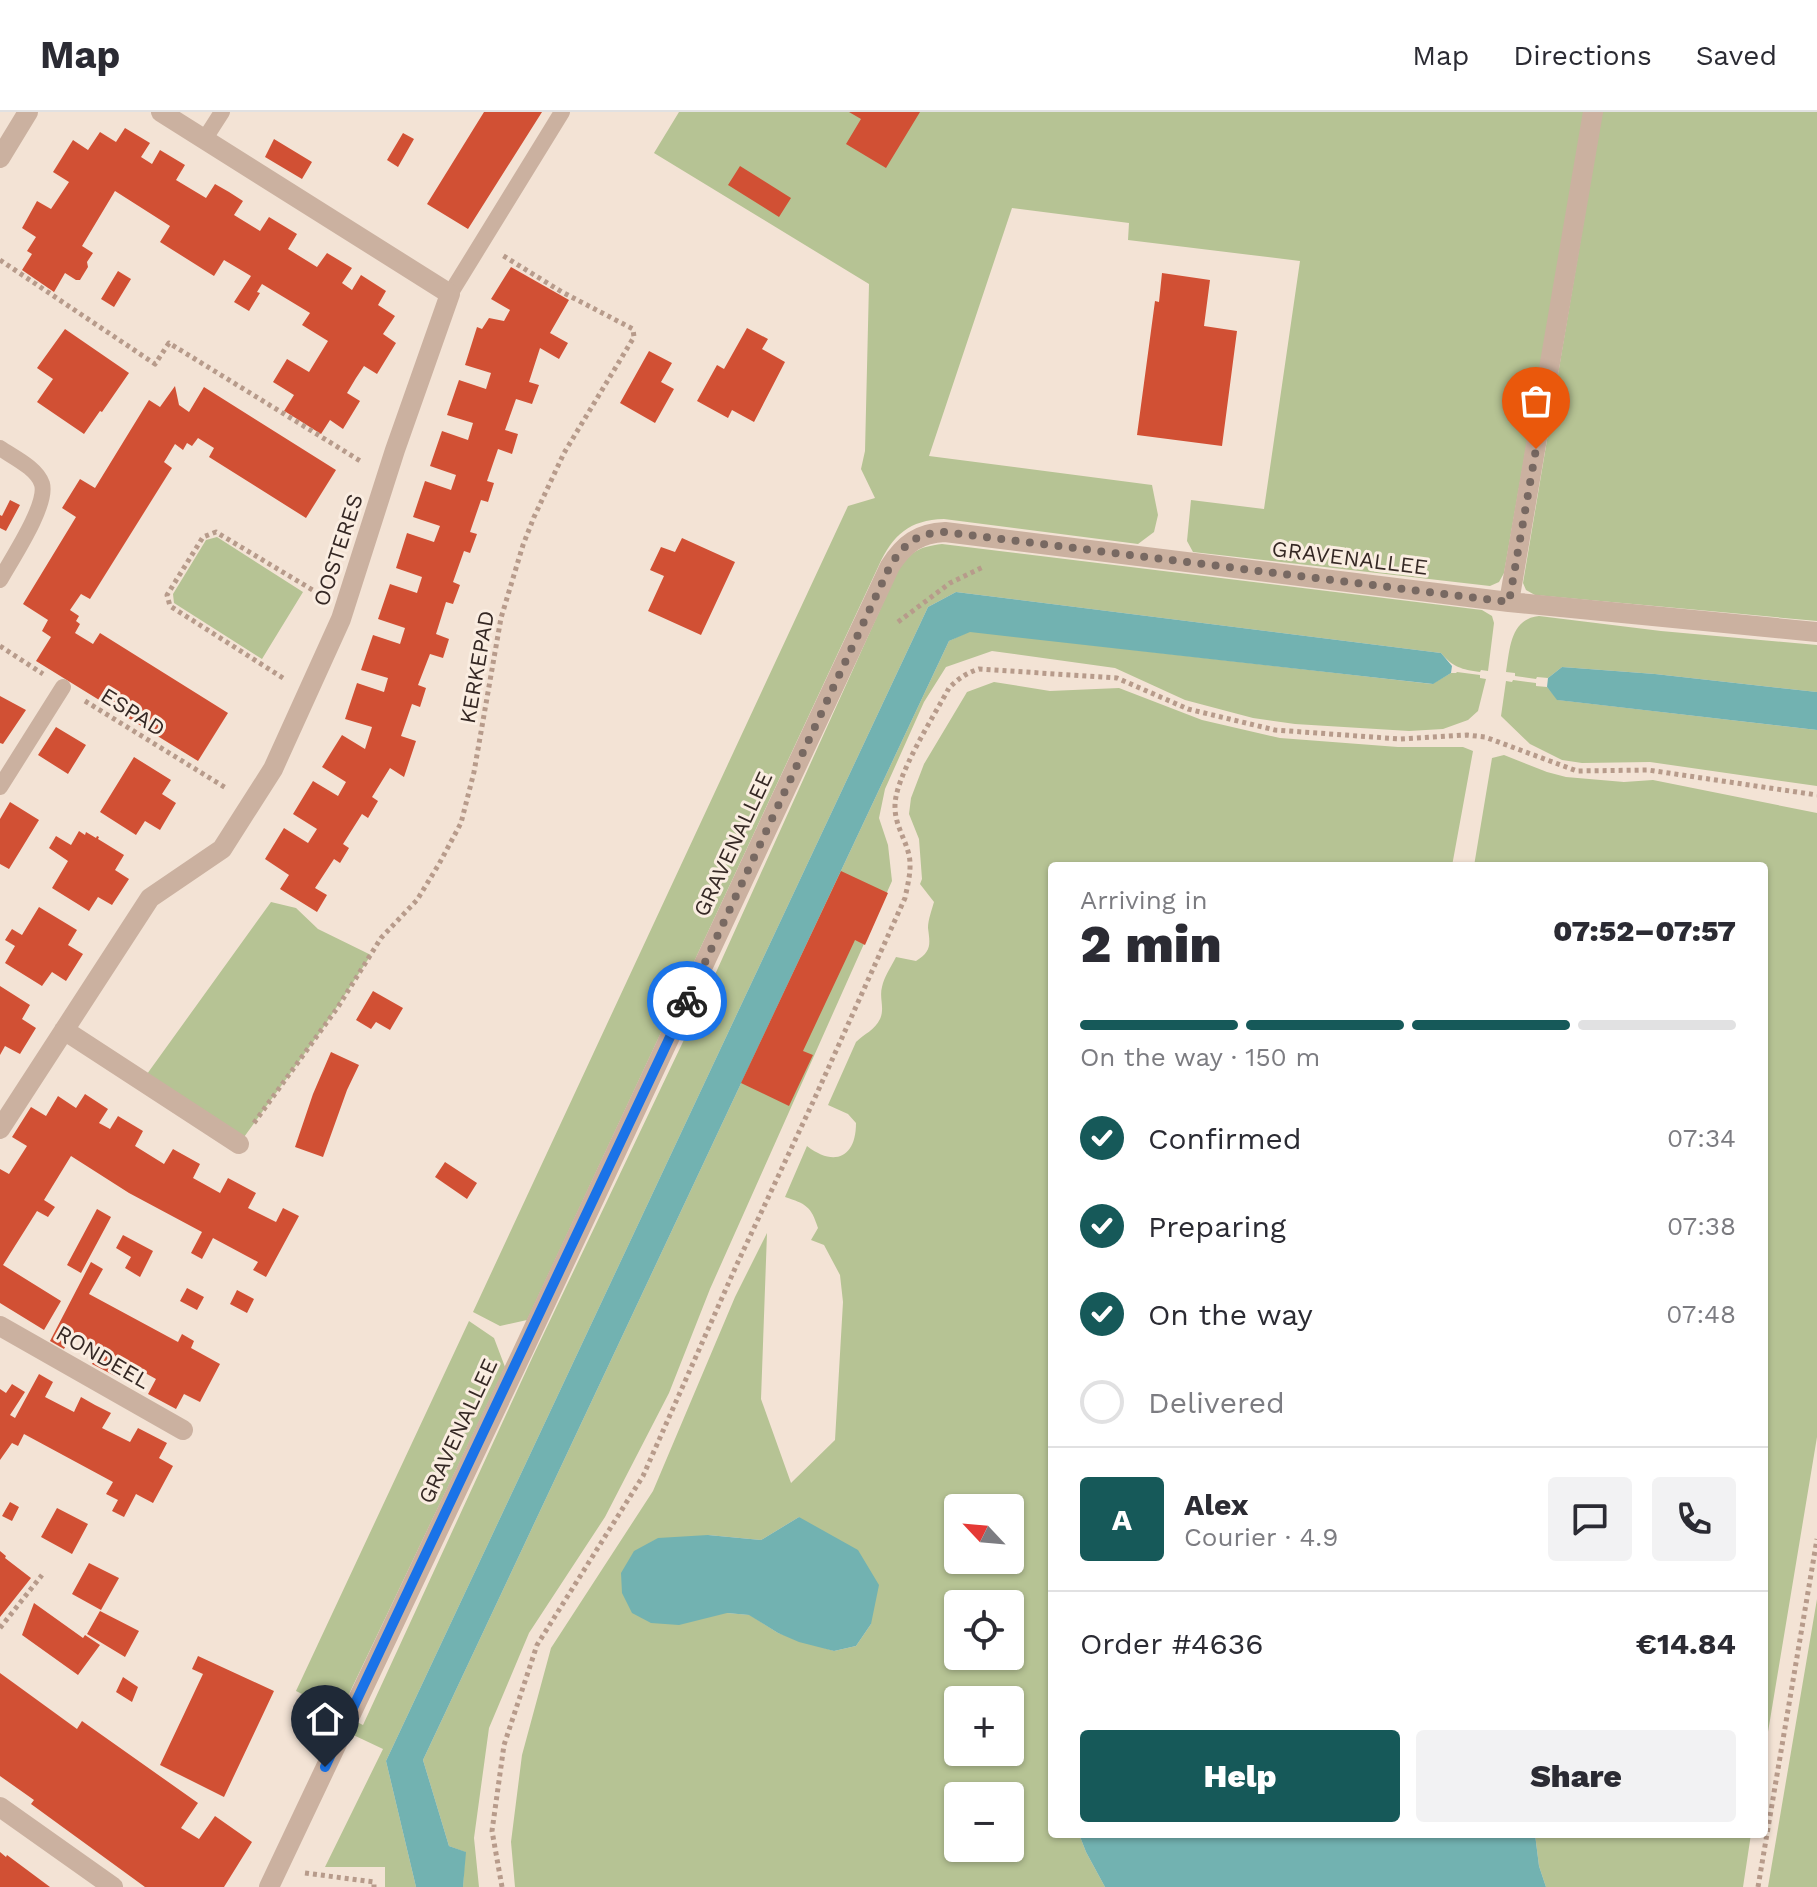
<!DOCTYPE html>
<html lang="en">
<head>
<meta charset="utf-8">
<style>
	:root { --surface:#fff; --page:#f2f2f3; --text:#2b2b33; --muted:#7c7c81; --line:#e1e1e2; --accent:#165959 }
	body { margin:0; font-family:"Work Sans",sans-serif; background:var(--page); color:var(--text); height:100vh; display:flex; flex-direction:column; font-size:30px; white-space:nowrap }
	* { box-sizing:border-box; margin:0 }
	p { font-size:26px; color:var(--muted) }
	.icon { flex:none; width:44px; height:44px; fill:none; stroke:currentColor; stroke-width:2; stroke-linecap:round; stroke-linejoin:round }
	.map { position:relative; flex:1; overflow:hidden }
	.drawer { position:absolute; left:1048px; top:750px; width:720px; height:976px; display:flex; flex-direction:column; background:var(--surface); border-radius:8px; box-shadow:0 2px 6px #0004 }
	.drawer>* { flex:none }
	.needle { width:52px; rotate:296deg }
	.controls { position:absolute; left:944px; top:1382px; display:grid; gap:16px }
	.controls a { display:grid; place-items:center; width:80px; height:80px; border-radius:8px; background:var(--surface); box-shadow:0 2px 6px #0004; font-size:40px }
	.pin { position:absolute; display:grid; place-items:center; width:68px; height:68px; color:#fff; margin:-82px -34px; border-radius:50% 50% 50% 0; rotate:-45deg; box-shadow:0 0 8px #0007 }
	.pin .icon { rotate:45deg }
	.courier { position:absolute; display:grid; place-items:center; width:80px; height:80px; margin:-40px; border:6px solid #1a73e8; border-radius:50%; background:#fff; color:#222; box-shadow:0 2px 10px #0007 }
	.summary em { font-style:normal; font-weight:800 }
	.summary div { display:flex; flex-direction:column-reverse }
	.summary { display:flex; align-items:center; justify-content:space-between; height:136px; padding:0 32px }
	h1 { font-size:52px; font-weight:800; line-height:60px }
	.bar { display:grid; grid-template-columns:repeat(4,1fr); gap:12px 8px; align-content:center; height:96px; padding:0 32px }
	.bar i { height:10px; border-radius:6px; background:var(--line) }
	.bar .selected { background:var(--accent) }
	.bar p { grid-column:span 4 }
	.line { display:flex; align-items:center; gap:20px; padding:0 32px; border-top:2px solid var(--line) }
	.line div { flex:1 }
	.round { display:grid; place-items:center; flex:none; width:84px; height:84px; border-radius:8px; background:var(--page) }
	ol { padding:0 32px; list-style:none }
	li { display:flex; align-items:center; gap:24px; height:88px }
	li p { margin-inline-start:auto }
	li .icon { padding:8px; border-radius:50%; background:var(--accent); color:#fff; stroke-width:4 }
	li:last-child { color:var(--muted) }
	li i { width:44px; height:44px; border:4px solid var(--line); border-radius:50% }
	.primary-button { display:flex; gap:16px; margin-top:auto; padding:16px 32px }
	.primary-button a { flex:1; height:92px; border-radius:8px; background:var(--accent); color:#fff; font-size:32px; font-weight:800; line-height:92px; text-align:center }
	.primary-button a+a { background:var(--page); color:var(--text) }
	header { display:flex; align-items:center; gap:48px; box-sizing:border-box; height:112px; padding:0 40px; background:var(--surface); border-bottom:2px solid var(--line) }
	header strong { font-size:38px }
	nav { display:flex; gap:44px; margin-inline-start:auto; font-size:28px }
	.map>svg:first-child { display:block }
	.green { fill:#b6c394; fill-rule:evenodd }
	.water { fill:#72b2b1 }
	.building { fill:#d15034 }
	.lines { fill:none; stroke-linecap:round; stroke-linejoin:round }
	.path { stroke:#b79b8b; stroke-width:5; stroke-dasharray:4 4; stroke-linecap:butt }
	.lane { stroke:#cbb1a0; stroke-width:16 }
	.street { stroke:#cbb1a0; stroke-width:20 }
	.done { stroke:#786962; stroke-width:8; stroke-dasharray:0 14.4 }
	.route { stroke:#1a73e8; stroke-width:10 }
	.labels { text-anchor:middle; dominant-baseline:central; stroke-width:6; stroke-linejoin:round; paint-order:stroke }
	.street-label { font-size:22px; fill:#352824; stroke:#faede1 }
</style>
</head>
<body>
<header>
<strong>Map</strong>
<nav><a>Map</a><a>Directions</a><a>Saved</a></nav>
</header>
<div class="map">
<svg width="1817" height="1775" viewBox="0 0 1817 1775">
	<rect width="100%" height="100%" fill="#f3e3d5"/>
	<!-- green -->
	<path class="green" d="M679 0H1585L1504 461 1499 470 1490 474 1193 440 1187 429 1191 388 1264 397 1300 149 1128 128 1129 111 1012 96 929 344 1152 373 1158 403 1154 420 1138 432 944 407C909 408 893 423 879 453L527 1208 500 1214 473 1200 848 394 875 386 861 357 865 339 869 172 654 41Z
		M1602 0H1817V509L1535 483 1526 478 1523 471Z
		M217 425 303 480 262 547 174 491 173 482 206 428Z
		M942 432 1482 498 1492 504 1494 511 1488 559 1481 558 1480 560C1461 557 1454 556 1441 541L956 480 928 495 386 1649 416 1775H385V1755H325L383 1637 347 1620 353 1608 363 1613 533 1244 713 867 898 458C912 439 918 435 942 432Z
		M1539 504 1661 519 1817 533V580L1655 562 1562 555 1548 566 1537 565 1536 567 1515 564V561L1506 560C1510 537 1510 507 1539 504Z
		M970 519 1432 572 1451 561H1456L1457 560 1480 563V566L1486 567 1478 599 1468 608 1443 617 1409 619 1295 612 1253 606 1185 588 1115 556 992 539 946 555 924 590 885 677 879 706 888 733 892 769 710 1177 669 1281 605 1405 529 1521 489 1616 474 1726 479 1775H463L465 1740 449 1734 423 1648 949 529Z
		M1513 568 1536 571V574L1547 575 1558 588 1817 618V674L1650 650 1582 651 1562 648 1530 632 1503 606 1501 604 1506 569 1512 570Z
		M994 570 1050 579 1119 576 1202 608 1280 626 1398 635H1463L1473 639 1452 754H1052V1584L1050 1599 1052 1614V1722H1079L1086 1740 1105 1775H515L511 1730 522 1643 551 1536 653 1379 735 1185 767 1121 761 1287 791 1371 835 1328 843 1190 840 1163 824 1133 811 1128 818 1116C811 1094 806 1092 785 1085L807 1034C834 1055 856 1046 856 1011L848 1002 828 993 856 930C864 922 875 918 880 907 885 896 879 886 882 875 884 865 891 855 896 845L916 849C932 839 930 832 928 816 928 808 932 797 934 790L920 772 922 767 919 727 909 702 911 686 924 652 967 580ZM958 1396H1010V1448H958ZM799 1405 871 1512 856 1534 834 1539 778 1521 750 1503 727 1501 708 1423 761 1428ZM958 1492H1010V1544H958ZM958 1588H1010V1640H958ZM958 1684H1010V1736H958Z
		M1504 643 1547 660 1566 665 1624 670 1653 668 1817 701V1325L1764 1644V754H1474L1492 646Z
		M271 790 296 796 318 817 371 843 321 919 239 1032 142 969Z
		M469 1209 494 1226 505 1255 340 1601 296 1579Z
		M1817 1487V1775H1768Z
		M1535 1722H1751L1743 1775H1546L1539 1754Z"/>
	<!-- water -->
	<path class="water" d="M956 480 1441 541 1452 554 1451 561 1433 572 970 520 949 529 423 1648 449 1734 466 1740 463 1775H416L386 1649 928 495Z
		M1562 555 1655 562 1817 580V618L1557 588 1547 575 1548 566Z
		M799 1405 858 1438 879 1473 871 1512 856 1534 834 1539 799 1530 778 1521 749 1503 727 1501 679 1513 651 1511 632 1501 622 1481 621 1461 634 1439 658 1426 708 1423 761 1428Z
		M1079 1722H1535L1539 1754 1546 1775H1105L1086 1740Z"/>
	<!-- building -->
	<path class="building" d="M484 0H542L468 117 427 92Z
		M849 0H920L886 56 846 32 861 7Z
		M125 16 150 31 141 45 152 52 160 38 185 53 176 68 206 86 215 72 229 80 243 89 234 103 260 119 269 105 297 122 288 137 317 155 327 141 352 156 342 171 352 178 361 163 386 179 378 193 395 204 383 222 396 231 377 262 364 254 356 266 347 281 360 289 343 317 330 308 321 322 286 300 284 299 294 283 273 270 287 247 309 260 328 229 302 213 310 201 262 172 257 180 260 181 249 199 234 190 251 164 224 148 214 164 160 130 170 114 115 79 82 134 93 141 87 150 88 155 80 168H76L65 161 54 180 22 158 32 142 27 139 36 125 22 116 37 89 51 97 69 70 53 60 73 28 88 38 100 20 116 30Z
		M403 21 414 27 398 55 387 48Z
		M274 27 312 50 302 67 265 45Z
		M740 54 791 86 779 105 728 73Z
		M511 155 569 188 550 221 568 231 559 247 540 236 529 270 539 273 532 292 516 287 505 318 518 322 512 342 498 337 487 369 494 371 488 390 481 388 470 420 477 422 470 441 464 439 453 470 460 473 453 492 446 490 436 522 449 527 443 546 430 542 418 573 426 576 420 595 412 592 401 624 416 629 404 665 390 656 372 685 378 689 368 706 362 702 343 732 349 736 340 751 334 747 315 776 327 783 317 800 280 777 289 763 265 747 284 716 308 731 317 717 293 702 313 669 338 684 346 670 322 655 342 623 365 637 372 615 345 607 357 571 384 580 388 566 361 558 373 523 400 532 405 516 378 507 390 472 417 481 422 465 396 456 407 421 434 430 440 414 413 405 425 369 451 378 456 363 430 354 442 319 468 328 473 311 447 303 459 268 486 277 491 261 465 253 477 215 482 217 489 206 504 209 510 198 491 187Z
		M118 159 131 167 114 195 101 187Z
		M1162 161 1210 168 1204 214 1237 219 1222 334 1137 323 1155 189 1159 190Z
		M747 216 768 227 762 237 785 250 754 310 732 298 728 306 697 289 717 253 724 257Z
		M65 217 129 261 102 300 100 299 84 322 37 290 53 267 37 256Z
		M649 239 672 251 661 270 674 277 655 311 620 291Z
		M175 274 179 293 189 300 204 275 336 358 306 406 209 345 214 336 198 326 192 334 187 331 183 338 175 332 164 350 172 356 170 359 90 487 81 482 70 498 79 504 76 509 80 512 75 521 93 532 100 521 228 601 198 649 36 549 51 525 42 519 48 508 23 492 76 405 62 396 80 367 95 376 149 288 160 295Z
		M10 388 20 393 6 419 0 416V403L2 404Z
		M682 426 735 450 701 523 648 499 664 464 650 458 661 435 675 440Z
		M0 584 26 598 3 632 0 631Z
		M56 615 86 633 68 662 38 643Z
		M134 645 171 668 162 682 176 691 160 718 145 709 136 723 100 700Z
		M10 690 39 708 9 757 0 752V707Z
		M79 719 85 723 86 720 96 726 97 724 99 725 98 727 124 743 115 758 129 767 112 793 98 785 89 799 52 776 68 749 49 736 56 724 71 733Z
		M841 759 888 781 865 833 855 828 803 939 813 943 789 994 741 971Z
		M39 795 77 818 68 833 83 842 66 869 52 860 42 874 5 851 15 834 5 828 12 817 22 823Z
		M0 874 30 893 22 907 36 916 20 942 5 934 0 943Z
		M373 879 403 896 390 918 376 910 371 917 356 908Z
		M331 940 359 953 347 978 323 1045 295 1035 313 982Z
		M85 982 108 997 99 1011 110 1017 118 1004 143 1019 135 1034 164 1052 173 1037 200 1052 193 1066 220 1081 228 1066 256 1081 248 1096 276 1110 283 1096 299 1104 266 1165 253 1158 258 1150 213 1126 202 1147 191 1141 202 1120 129 1081 71 1044 44 1088 55 1095 48 1105 37 1099 3 1153 61 1189 44 1218 0 1191V1057L9 1062 27 1034 12 1025 31 995 46 1004 58 984 76 996Z
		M445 1050 477 1071 467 1087 435 1065Z
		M97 1097 111 1105 81 1161 67 1153Z
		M123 1123 153 1139 140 1165 125 1156 131 1145 116 1136Z
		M91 1150 103 1157 89 1182 178 1230 182 1222 194 1229 191 1236 220 1252 200 1290 184 1282 176 1297 148 1282 156 1267 129 1252 121 1267 92 1252 100 1237 72 1222 64 1237 50 1229Z
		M187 1176 204 1185 197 1198 180 1189Z
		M237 1178 254 1187 247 1201 230 1192Z
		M39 1262 53 1270 45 1285 74 1300 81 1285 95 1293 111 1301 102 1316 130 1330 138 1316 167 1331 159 1346 173 1354 153 1391 136 1382 124 1405 112 1399 118 1388 106 1382 113 1370 24 1322 18 1334 12 1331 0 1348V1277L6 1281 12 1272 25 1280 10 1303 15 1306Z
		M10 1390 19 1395 12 1409 2 1404Z
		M57 1396 88 1412 72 1442 41 1425Z
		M0 1439 6 1444 5 1446 31 1466 0 1505Z
		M89 1451 119 1466 101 1498 72 1482Z
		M34 1491 83 1526 85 1523 100 1533 78 1563 22 1523Z
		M100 1499 139 1519 125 1545 87 1522Z
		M198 1544 274 1579 224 1685 160 1653 203 1562 192 1557Z
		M0 1561 77 1617 82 1609 198 1691 181 1716 199 1727 215 1704 252 1730 224 1775H145L31 1692 34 1688 0 1664Z
		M123 1565 138 1575 132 1590 116 1580Z
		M0 1740 6 1745 7 1743 50 1775H0Z"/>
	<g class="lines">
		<!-- path -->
		<path class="path" d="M0 148 155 252 169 231 362 350
			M898 510 950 471 983 455
			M0 534 43 562
			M283 566 170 494 167 483 203 425 216 420 321 483
			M85 589 226 676
			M254 1011 338 895 381 826 417 788 439 752 461 711 474 660 501 506 523 433 534 405 564 341 634 225 633 217 562 180 502 143
			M0 1516 42 1463
			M305 1761 374 1770V1775
			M502 1775 492 1719 504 1633 537 1533 643 1364 737 1152 813 990 905 786C908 771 912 757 909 743 905 726 895 713 895 695 894 666 934 604 949 576 958 567 966 561 979 557L1117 566 1188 597 1275 618 1400 627 1467 623 1485 625 1577 659 1648 658 1817 683
			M1758 1775 1817 1427"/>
		<!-- lane -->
		<path class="lane" d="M204 28 222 0
			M450 182 562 0
			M0 336C13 345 37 356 42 372 48 393 11 448 0 468
			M0 675 63 575"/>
		<!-- street -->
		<path class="street" d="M0 46 28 0
			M1509 490 1593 0
			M64 918 239 1032
			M0 1017 150 786 222 737 273 657 341 507 395 338 450 182 161 0
			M0 1214 183 1318
			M0 1695 113 1775
			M269 1775 524 1237 890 454C904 432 919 421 945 420L1509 490 1817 520"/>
	</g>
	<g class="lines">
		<!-- done -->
		<path class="done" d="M687 889 890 454C905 431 917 421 945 420L1509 490 1536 337"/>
		<!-- route -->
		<path class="route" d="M325 1655 687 889"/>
	</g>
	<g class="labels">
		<!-- street labels -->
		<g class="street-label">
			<text transform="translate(338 438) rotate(-72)">OOSTERES</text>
			<text transform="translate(1350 446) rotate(7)">GRAVENALLEE</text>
			<text transform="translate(477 555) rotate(-80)">KERKEPAD</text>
			<text transform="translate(133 600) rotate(32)">ESPAD</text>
			<text transform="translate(733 732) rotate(-65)">GRAVENALLEE</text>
			<text transform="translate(103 1245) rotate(30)">RONDEEL</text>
			<text transform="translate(458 1319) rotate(-65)">GRAVENALLEE</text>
		</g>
	</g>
</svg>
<div class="controls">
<a><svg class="needle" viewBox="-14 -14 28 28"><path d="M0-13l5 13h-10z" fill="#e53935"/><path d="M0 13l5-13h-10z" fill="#7c7c81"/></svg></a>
<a><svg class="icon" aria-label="locate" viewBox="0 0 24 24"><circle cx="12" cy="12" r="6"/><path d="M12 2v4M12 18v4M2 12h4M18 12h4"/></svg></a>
<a>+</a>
<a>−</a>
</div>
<div class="pin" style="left:1536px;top:337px;background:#ea580c"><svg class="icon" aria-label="bag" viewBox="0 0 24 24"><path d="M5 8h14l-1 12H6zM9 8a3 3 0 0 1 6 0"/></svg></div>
<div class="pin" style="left:325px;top:1655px;background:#1f2937"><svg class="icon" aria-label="home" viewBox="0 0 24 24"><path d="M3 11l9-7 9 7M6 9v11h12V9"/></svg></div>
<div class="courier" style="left:687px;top:889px"><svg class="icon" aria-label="bike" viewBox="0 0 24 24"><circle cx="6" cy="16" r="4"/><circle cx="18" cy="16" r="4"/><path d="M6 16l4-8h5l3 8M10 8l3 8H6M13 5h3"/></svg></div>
<section class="drawer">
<div class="summary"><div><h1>2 min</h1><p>Arriving in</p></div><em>07:52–07:57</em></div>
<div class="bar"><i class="selected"></i><i class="selected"></i><i class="selected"></i><i></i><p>On the way · 150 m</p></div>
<ol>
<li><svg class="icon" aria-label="check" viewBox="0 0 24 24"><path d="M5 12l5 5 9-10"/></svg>Confirmed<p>07:34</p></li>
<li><svg class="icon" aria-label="check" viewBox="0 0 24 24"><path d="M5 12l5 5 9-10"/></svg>Preparing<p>07:38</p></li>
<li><svg class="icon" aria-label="check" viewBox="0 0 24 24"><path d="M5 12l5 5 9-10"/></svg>On the way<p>07:48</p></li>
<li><i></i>Delivered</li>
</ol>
<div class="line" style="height:144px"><b class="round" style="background:var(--accent);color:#fff">A</b><div><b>Alex</b><p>Courier · 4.9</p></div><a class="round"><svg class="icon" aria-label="chat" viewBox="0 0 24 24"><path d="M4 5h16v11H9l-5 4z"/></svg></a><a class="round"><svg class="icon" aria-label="phone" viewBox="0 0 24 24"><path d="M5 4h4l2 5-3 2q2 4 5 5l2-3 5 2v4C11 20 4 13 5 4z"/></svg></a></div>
<div class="line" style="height:104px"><div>Order #4636</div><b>€14.84</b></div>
<div class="primary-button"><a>Help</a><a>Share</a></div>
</section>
</div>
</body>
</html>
